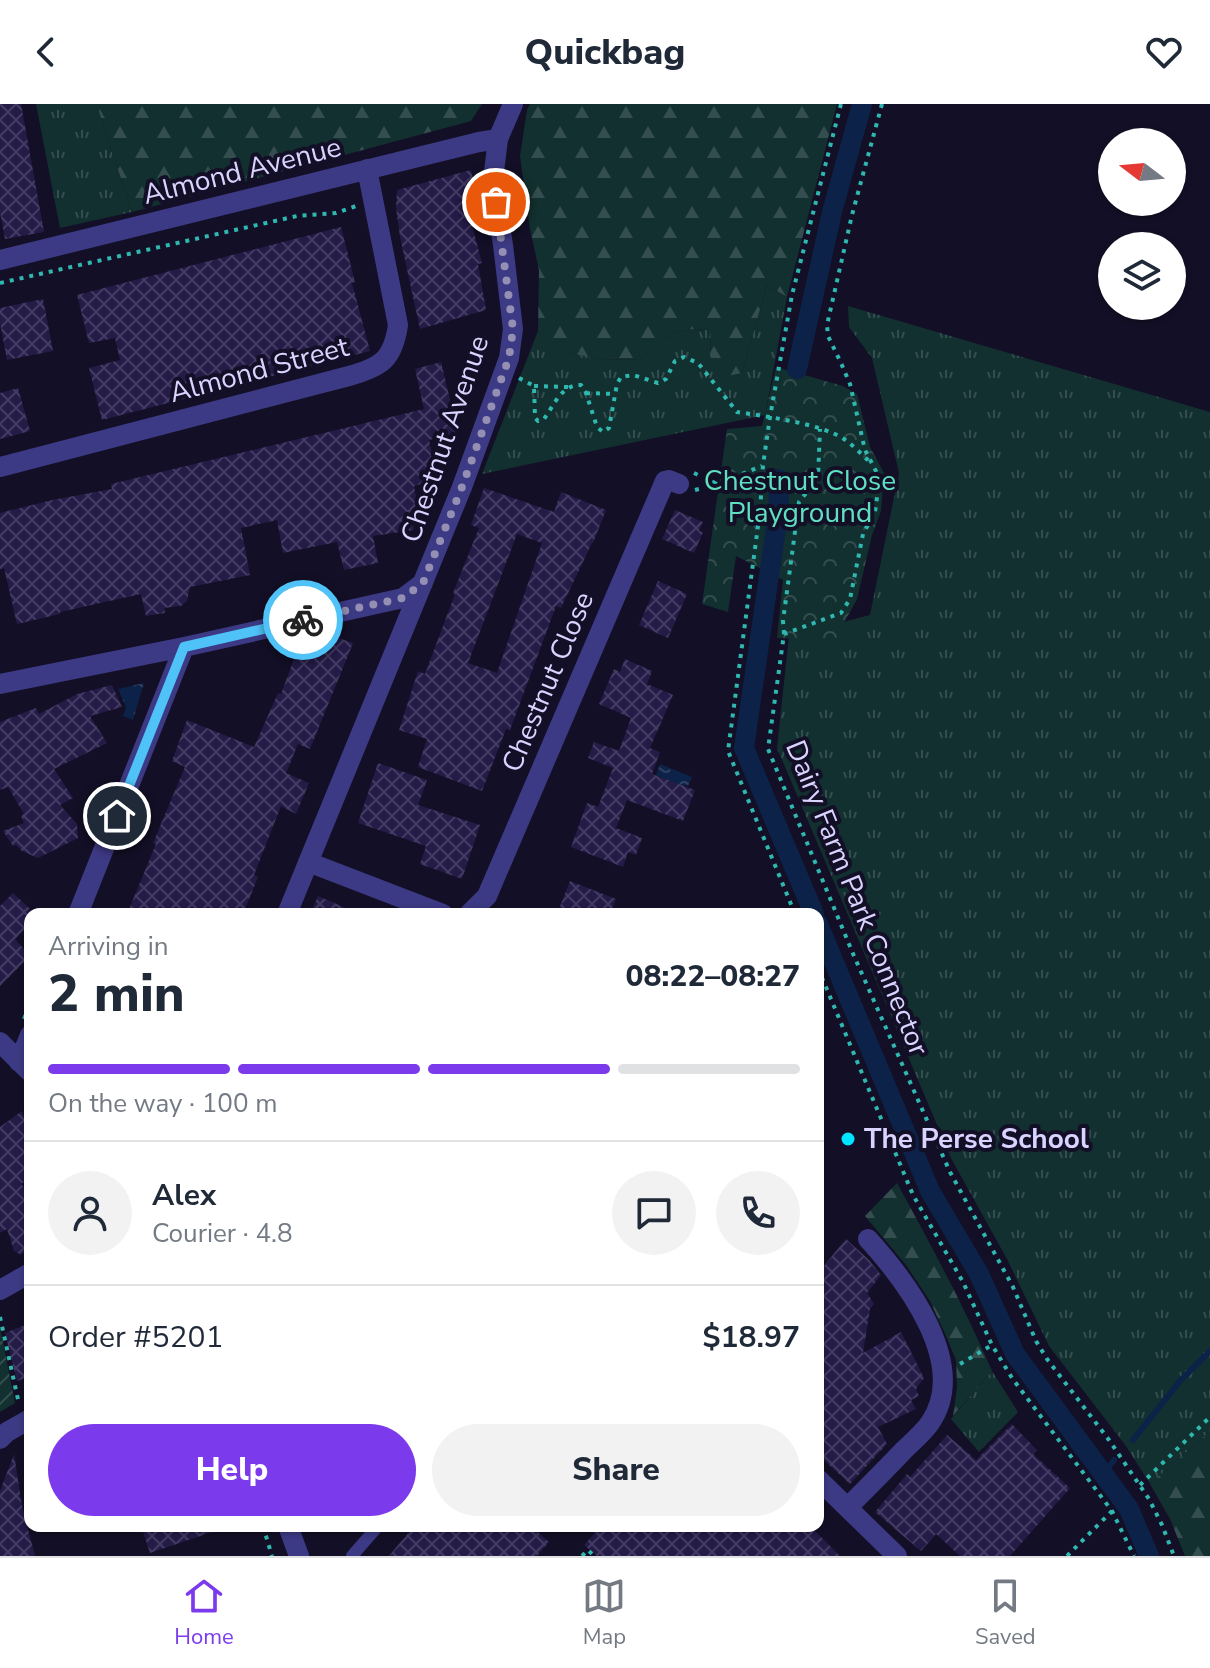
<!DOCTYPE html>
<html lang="en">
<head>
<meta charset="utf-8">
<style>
	:root { --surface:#fff; --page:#f2f2f3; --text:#1f2937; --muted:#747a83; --line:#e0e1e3; --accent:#7c3aed }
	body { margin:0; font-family:"Nunito Sans",sans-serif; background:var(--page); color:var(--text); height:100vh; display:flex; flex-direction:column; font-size:30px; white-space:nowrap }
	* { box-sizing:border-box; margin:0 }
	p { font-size:26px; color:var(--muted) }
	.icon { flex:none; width:44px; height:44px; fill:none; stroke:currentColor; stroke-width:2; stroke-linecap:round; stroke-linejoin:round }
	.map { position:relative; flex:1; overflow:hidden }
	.panel { position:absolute; left:24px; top:804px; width:800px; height:624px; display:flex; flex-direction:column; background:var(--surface); border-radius:16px; box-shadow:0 2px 6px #0004 }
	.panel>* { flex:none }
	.needle { width:52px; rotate:286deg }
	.buttons { position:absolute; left:1098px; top:24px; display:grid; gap:16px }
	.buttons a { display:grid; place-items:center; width:88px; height:88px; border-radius:50%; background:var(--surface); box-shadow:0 2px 6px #0004; font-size:40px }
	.pin { position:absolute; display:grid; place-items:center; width:68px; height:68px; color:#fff; margin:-34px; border:4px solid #fff; border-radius:50%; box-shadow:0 2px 8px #0007 }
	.courier { position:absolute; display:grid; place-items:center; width:80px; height:80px; margin:-40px; border:6px solid #4fc3f7; border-radius:50%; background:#fff; color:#222; box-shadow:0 2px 10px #0007 }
	.head em { font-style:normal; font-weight:800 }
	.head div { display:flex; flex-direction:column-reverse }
	.head { display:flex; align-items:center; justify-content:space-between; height:136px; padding:0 24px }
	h1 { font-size:52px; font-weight:800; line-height:60px }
	.bar { display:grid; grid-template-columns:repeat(4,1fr); gap:12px 8px; align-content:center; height:96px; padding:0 24px }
	.bar i { height:10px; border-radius:6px; background:var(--line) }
	.bar .active { background:var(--accent) }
	.bar p { grid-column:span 4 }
	.line { display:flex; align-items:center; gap:20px; padding:0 24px; border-top:2px solid var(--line) }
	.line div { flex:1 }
	.round { display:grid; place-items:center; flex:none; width:84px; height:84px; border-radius:42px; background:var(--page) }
	.cta { display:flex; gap:16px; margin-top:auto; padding:16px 24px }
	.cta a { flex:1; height:92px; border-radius:48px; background:var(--accent); color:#fff; font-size:32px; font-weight:800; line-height:92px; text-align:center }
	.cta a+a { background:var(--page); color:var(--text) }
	header { display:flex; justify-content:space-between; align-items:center; height:104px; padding:0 24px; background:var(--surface); font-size:36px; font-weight:800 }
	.tabs { display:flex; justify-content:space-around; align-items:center; height:112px; border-top:2px solid var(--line); background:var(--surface); font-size:22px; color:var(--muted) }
	.tabs a { display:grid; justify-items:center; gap:4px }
	.tabs .active { color:var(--accent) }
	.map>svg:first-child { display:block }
	.grass { fill:url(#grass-tufts) }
	.forest { fill:url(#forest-firs) }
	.park { fill:url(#park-crowns) }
	.garden { fill:url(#garden-furrows) }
	.water { fill:url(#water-ripples) }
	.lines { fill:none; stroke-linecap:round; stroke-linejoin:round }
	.stream { stroke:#0c2248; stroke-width:6 }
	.canal { stroke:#0c2248; stroke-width:20 }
	.building { fill:url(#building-cross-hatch); fill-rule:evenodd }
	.path { stroke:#2fb8b0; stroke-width:4; stroke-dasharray:4 6; stroke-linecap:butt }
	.lane { stroke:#3d3a85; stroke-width:12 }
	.street { stroke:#3d3a85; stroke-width:20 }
	.done { stroke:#948fb3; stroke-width:8; stroke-dasharray:0 14.4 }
	.route { stroke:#4fc3f7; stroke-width:10 }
	.poi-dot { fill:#00e5ff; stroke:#130f26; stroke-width:3 }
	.labels { text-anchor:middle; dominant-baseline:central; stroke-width:8; stroke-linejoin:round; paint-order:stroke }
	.street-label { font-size:28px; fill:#d9d4ff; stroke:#130f26 }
	.park-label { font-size:28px; fill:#5fe0c0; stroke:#130f26 }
	.poi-label { font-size:28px; font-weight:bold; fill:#d9d4ff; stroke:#130f26; text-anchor:start }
</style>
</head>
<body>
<header><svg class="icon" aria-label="back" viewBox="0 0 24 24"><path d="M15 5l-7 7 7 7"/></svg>Quickbag<svg class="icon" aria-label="heart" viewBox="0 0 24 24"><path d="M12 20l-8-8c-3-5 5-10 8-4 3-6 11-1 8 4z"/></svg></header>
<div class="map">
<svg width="1210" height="1452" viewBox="0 0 1210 1452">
	<defs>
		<pattern id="grass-tufts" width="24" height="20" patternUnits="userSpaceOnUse" patternTransform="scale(2)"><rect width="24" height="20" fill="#12302f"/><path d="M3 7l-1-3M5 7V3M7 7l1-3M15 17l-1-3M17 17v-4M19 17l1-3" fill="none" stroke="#344d4e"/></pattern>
		<pattern id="forest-firs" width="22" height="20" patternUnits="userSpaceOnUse" patternTransform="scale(2)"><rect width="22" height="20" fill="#12302f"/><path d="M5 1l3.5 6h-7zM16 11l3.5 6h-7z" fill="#344d4e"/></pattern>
		<pattern id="park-crowns" width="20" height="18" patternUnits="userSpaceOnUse" patternTransform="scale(2)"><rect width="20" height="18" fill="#12302f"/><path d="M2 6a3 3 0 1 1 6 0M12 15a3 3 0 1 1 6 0" fill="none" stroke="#344d4e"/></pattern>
		<pattern id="garden-furrows" width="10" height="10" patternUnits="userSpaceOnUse" patternTransform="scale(2)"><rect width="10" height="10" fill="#12302f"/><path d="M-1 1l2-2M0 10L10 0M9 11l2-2" fill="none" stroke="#344d4e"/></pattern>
		<pattern id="water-ripples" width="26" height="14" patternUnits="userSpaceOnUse" patternTransform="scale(2)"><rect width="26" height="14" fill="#0c2248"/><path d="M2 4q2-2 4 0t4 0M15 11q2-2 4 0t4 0" fill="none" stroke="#2f4163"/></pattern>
		<pattern id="building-cross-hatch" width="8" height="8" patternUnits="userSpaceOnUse" patternTransform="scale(2)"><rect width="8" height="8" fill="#241b47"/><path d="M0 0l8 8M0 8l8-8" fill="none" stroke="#433b63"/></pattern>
	</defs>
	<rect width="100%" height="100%" fill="#130f26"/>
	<!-- grass -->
	<path class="grass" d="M36 0H100L99 8 132 108 60 124Z
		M767 181 787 193 765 311 482 370 538 227 562 247 598 255 641 256C666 232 674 222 711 226L710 252 742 269Z
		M848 202 1210 308V1327L1150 1380 1126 1342 1049 1242 1007 1155 952 1056 777 644 789 532 870 511 899 369 872 254 849 223Z
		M992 1267 1018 1308 979 1348 951 1315Z"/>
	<!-- forest -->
	<path class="forest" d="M100 0H482L471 17 132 108 99 8Z
		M530 0H837L787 193 767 181 742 269 721 273 710 252 711 226C674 222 666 232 641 256L598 255 561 247 538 227 539 166 530 125 520 52 527 6Z
		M897 1079C931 1141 964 1202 992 1267L953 1312 957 1283 956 1256 946 1232 930 1197 906 1161 865 1112Z
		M1210 1327V1452H1185L1170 1415 1150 1380Z"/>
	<!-- park -->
	<path class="park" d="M776 263 843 282 857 290 870 343 884 369 881 407 872 431 857 495 835 536 777 534 783 476 736 452 728 508 702 500 727 325 762 322Z"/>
	<!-- garden -->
	<path class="garden" d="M0 1223 15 1299 0 1308Z"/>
	<!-- water -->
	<path class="water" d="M144 579 133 616 123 612 126 603 118 585Z
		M660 660 692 673 688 682 682 681 676 697 657 689 663 674 656 671Z"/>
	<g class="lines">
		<!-- stream -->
		<path class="stream" d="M1133 1336 1180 1277 1210 1247
			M1103 1370 1114 1356"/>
		<!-- canal -->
		<path class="canal" d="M797 265 832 108 862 0
			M778 375 779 403 744 644 814 810
			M818 820 930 1087 979 1170 1015 1250 1129 1405 1149 1452"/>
	</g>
	<!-- building -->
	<path class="building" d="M0 0H21L44 128 5 135 0 108Z
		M471 66 480 109 470 114 482 159 478 160 486 206 420 225 400 133 396 104 397 86Z
		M341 123 355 178 352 179 370 247 102 316 89 264 120 256 115 234 89 239 77 191Z
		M43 195 53 247 7 256 0 219V204Z
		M441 258 458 329 429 336 438 376 414 382 421 420 413 421 414 426 373 432 378 459 344 466 337 438 283 449 277 416 241 424 250 471 190 483 187 497 181 502 164 504 165 509 146 512 141 490 60 508V510L17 520 4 464 0 465V409L52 396 112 385 111 380 424 305 415 265Z
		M18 284 30 327 0 335V289Z
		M484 384 554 408 561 388 606 406 593 439H592L561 504 556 502 510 626 506 625 482 687 418 663 427 635 399 626 418 567 425 570 455 490 453 489 479 424 471 421ZM517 430 542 439 497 569 468 559Z
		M675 406 703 418 699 427 703 428 694 449 662 435Z
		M658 477 687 490 668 534 639 521Z
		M321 528 353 539 310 645 298 640 286 669 309 679 296 710 281 702 254 771 258 773 243 810H127L156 740 153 739 185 663 172 657 187 616 254 643 278 589 281 590 301 536 315 541Z
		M625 555 652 567 647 580 673 591 650 644 660 648 652 670 695 686 683 717 627 696 616 724 642 734 636 751 628 748 623 763 571 743 587 699 598 703 613 664 588 654 594 638 619 647 631 614 599 600 614 565 620 568Z
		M112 581 122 603 90 612 107 639 54 665 73 694 60 701 77 720 78 734 38 754 22 747 16 741 13 742 3 727 24 719 21 712 24 710 8 683 0 686V618L36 604 39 610 77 590Z
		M378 659 427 676 418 701 480 721 462 775 420 760 426 742 358 719Z
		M570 777 616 795 610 810H557Z
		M13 789 30 805V820L15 835 30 852 0 882V802Z
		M318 792 360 810H310Z
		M22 1007 25 1015 30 1013V1074L21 1080 30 1089V1144L21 1151 14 1147 7 1125 0 1129V1023Z
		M846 1135 869 1156 881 1171 867 1189 874 1200 870 1205 863 1249 901 1228 924 1274 916 1285 919 1292 911 1296 916 1305 878 1323 887 1340 850 1380 818 1351V1169Z
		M30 1219V1273L17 1277 5 1229Z
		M1012 1320 1037 1346 1033 1350 1070 1384 1010 1452H960L936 1430 921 1447 875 1408 907 1370 910 1373 947 1331 976 1356Z
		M14 1350 22 1402 35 1452H0V1387Z
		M141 1422H221V1425L150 1449Z
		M414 1422H531L549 1438 537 1452H389Z
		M601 1422H810L840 1452H597L584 1441Z"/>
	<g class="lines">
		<!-- path -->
		<path class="path" d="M882 0 852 111 827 221 828 232 841 259 850 280 865 346 878 371 879 379 875 408 863 430 850 495 841 509 784 530 768 645 854 852 950 1068 1013 1183 1036 1237 1047 1255 1109 1336 1149 1395 1162 1421 1174 1452
			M0 179 297 112 336 109 356 102
			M519 274 534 282 535 314 538 317 544 315C554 301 562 280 581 281L585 286 597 323 603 328 609 324 617 280 621 273 633 271 658 279 666 275 675 257 684 253 698 259 737 308C764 312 822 320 844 335 853 341 861 350 869 357
			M534 282 568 283
			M586 289 615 290
			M694 369 717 380
			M695 386 717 380 762 362
			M784 530 783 517 799 398 818 374 820 325
			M795 810 728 647 760 407 763 361 770 313 792 191 841 0
			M818 864 913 1091 963 1178 992 1241 1012 1274 1112 1407 1134 1452
			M24 915 30 899
			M0 1213 19 1300
			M960 1260 992 1241
			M1140 1381 1210 1313
			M263 1422 272 1452
			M582 1452 588 1446 594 1452
			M1067 1452 1112 1407"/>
		<!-- lane -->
		<path class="lane" d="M352 1452 378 1422"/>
		<!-- street -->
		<path class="street" d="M0 156 479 38 498 35
			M0 363 349 272C382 263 393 255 398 221L367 65
			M0 580 184 543 403 494 423 479
			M308 758 443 810
			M78 810 184 543
			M287 810 462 383 509 254 513 225 503 141 493 76 498 35 513 0
			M469 810 487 792 665 377 669 376 679 380
			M0 938 30 968
			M19 958 30 931
			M0 1186 30 1169
			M0 1335 7 1328 30 1315
			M818 1375 897 1452
			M848 1403C867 1384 886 1365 904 1346 913 1337 923 1329 930 1319 970 1261 907 1178 868 1135
			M288 1422 299 1452"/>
	</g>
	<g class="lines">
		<!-- done -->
		<path class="done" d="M303 516 403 494 423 479 462 383 509 254 513 225 496 98"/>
		<!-- route -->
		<path class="route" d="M117 712 184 543 303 516"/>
	</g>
	<!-- markers -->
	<circle class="poi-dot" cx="848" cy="1035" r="8"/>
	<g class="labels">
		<!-- street labels -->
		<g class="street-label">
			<text transform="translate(242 67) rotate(-14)">Almond Avenue</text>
			<text transform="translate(259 266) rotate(-15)">Almond Street</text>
			<text transform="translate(445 335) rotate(-71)">Chestnut Avenue</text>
			<text transform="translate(548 578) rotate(-67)">Chestnut Close</text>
			<text transform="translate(857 794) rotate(68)">Dairy Farm Park Connector</text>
		</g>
		<!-- park labels -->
		<g class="park-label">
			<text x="800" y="377">Chestnut Close<tspan x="800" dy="32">Playground</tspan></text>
		</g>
		<!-- poi labels -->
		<g class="poi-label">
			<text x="864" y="1035">The Perse School</text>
		</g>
	</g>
</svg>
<div class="buttons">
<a><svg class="needle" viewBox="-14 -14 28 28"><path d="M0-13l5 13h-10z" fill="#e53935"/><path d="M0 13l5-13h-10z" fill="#747a83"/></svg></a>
<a><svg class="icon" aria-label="layers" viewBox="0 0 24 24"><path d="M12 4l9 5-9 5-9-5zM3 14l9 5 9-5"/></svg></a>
</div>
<div class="pin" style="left:496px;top:98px;background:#ea580c"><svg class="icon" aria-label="bag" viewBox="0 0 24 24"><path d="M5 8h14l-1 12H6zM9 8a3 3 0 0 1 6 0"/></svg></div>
<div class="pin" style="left:117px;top:712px;background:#1f2937"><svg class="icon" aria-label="home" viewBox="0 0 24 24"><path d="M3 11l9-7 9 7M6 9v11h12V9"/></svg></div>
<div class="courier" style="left:303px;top:516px"><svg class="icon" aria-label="bike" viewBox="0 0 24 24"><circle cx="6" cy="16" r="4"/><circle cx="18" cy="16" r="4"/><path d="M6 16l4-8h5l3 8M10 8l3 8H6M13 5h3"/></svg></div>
<section class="panel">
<div class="head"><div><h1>2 min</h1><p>Arriving in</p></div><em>08:22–08:27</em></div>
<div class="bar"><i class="active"></i><i class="active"></i><i class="active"></i><i></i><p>On the way · 100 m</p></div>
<div class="line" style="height:144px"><a class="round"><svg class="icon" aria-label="person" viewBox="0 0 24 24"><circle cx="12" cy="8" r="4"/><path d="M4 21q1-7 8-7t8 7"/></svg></a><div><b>Alex</b><p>Courier · 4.8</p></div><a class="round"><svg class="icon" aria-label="chat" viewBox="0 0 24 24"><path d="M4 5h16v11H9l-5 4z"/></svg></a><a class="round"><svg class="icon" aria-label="phone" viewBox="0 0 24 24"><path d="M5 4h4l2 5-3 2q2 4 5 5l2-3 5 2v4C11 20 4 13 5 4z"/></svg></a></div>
<div class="line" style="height:104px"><div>Order #5201</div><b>$18.97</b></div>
<div class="cta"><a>Help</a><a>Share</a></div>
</section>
</div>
<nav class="tabs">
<a class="active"><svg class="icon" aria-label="home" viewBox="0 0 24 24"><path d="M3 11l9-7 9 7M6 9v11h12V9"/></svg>Home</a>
<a><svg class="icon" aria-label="map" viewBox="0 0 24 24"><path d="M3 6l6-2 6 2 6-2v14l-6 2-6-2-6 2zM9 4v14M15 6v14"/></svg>Map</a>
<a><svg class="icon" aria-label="saved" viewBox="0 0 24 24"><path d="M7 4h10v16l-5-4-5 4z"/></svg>Saved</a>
</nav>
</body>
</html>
